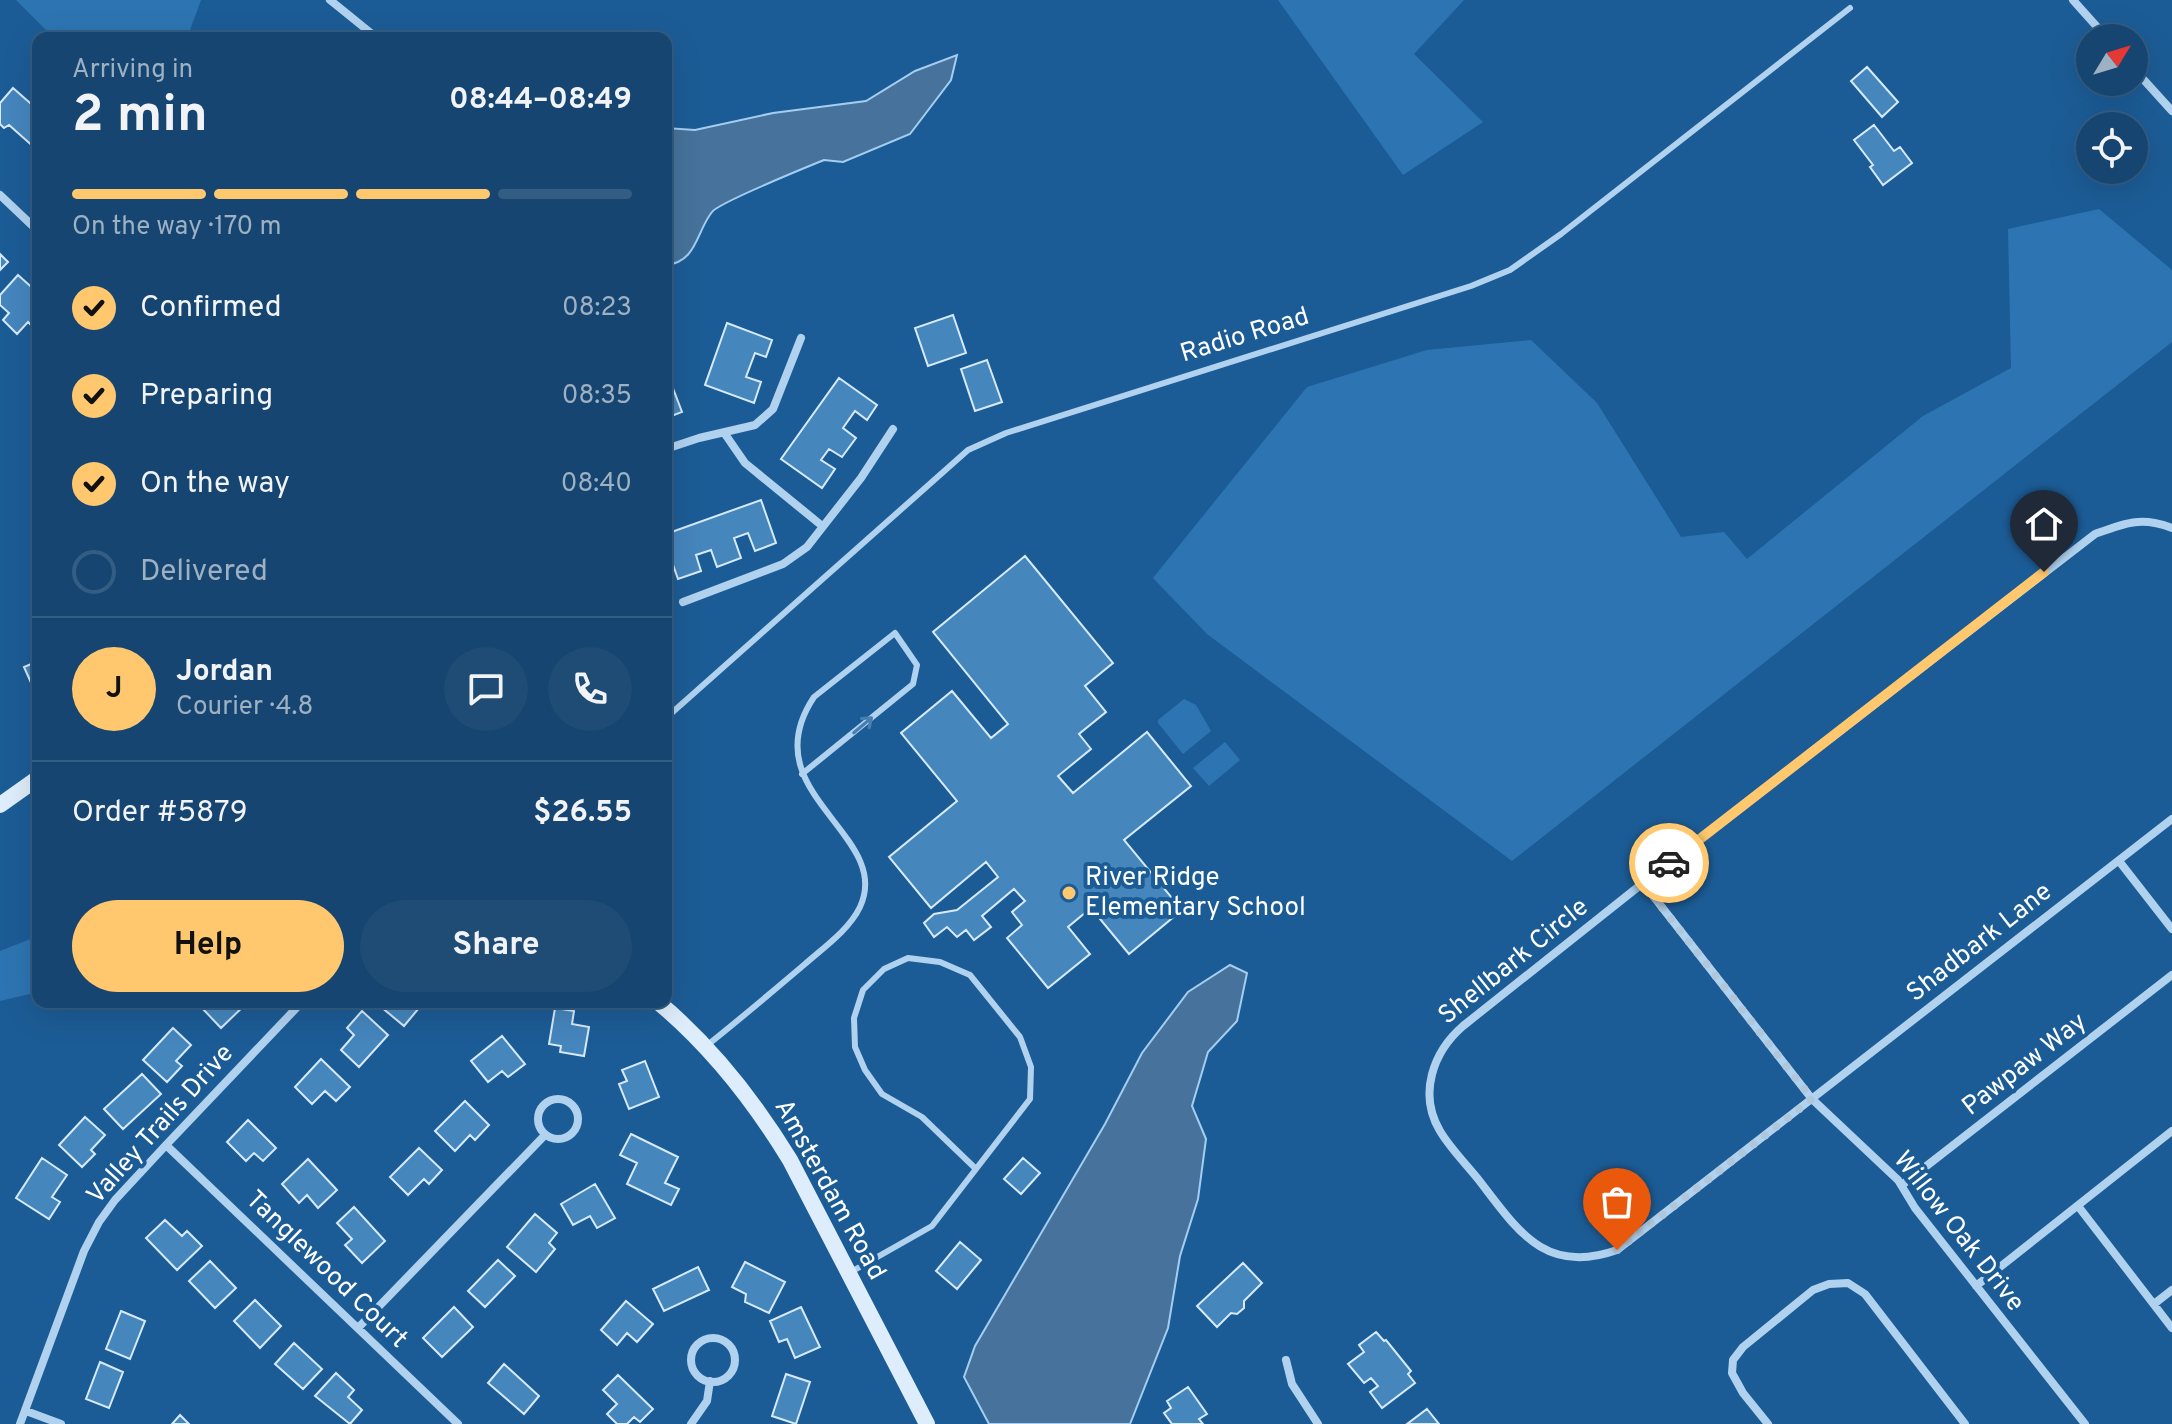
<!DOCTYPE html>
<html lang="en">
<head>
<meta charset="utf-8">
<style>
	:root { --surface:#154570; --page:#1e4c75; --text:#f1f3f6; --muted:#9db1c3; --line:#345d83; --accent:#ffc86f }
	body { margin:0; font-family:Overpass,sans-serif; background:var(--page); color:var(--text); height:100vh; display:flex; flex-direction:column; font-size:30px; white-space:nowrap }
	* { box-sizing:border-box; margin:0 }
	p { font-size:26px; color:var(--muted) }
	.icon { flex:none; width:44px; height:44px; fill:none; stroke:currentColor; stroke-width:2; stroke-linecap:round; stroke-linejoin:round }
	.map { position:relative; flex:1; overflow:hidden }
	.details { position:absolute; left:32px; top:32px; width:640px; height:976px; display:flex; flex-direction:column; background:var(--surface); border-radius:16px; box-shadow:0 8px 32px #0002,0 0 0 2px var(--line) }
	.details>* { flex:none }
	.needle { width:52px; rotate:52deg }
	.controls { position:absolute; left:2076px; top:24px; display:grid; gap:16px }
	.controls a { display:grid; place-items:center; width:72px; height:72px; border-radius:50%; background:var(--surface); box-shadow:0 8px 32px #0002,0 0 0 2px var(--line); font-size:40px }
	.pin { position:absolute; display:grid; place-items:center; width:68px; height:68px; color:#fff; margin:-82px -34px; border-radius:50% 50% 50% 0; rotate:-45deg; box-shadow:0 0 8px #0007 }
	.pin .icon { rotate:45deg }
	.courier { position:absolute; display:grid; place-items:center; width:80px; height:80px; margin:-40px; border:6px solid #ffc86f; border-radius:50%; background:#fff; color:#222; box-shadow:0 2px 10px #0007 }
	.headline em { font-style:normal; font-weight:700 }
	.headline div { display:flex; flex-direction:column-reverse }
	.headline { display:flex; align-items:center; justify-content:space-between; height:136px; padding:0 40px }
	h1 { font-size:52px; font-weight:700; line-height:60px }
	.bar { display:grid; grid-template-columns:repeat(4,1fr); gap:12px 8px; align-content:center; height:96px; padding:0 40px }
	.bar i { height:10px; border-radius:6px; background:var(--line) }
	.bar .on { background:var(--accent) }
	.bar p { grid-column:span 4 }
	.line { display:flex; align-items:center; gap:20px; padding:0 40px; border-top:2px solid var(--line) }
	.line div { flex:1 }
	.round { display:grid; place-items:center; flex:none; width:84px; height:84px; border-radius:42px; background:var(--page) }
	ol { padding:0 40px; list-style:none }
	li { display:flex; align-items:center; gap:24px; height:88px }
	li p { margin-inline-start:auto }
	li .icon { padding:8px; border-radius:50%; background:var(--accent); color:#111; stroke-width:4 }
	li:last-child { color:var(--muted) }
	li i { width:44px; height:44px; border:4px solid var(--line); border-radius:50% }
	.button { display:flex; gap:16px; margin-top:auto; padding:16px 40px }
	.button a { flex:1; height:92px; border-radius:48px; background:var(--accent); color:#111; font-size:32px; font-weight:700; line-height:92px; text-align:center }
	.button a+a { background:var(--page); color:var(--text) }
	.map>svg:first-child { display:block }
	.green { fill:#2d75b2 }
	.water { fill:#46729b; stroke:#a4cef1; stroke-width:2 }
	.building { fill:#4586bd; stroke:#d7eafb; stroke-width:2 }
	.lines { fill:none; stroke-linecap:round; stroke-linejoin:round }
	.service { stroke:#b0d2ef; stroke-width:6 }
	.minor { stroke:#b0d2ef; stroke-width:8 }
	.secondary { stroke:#deedfb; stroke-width:16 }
	.oneway { stroke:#487fb1 }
	.done { stroke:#b0c6da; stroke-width:8; stroke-dasharray:0 14.4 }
	.route { stroke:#ffc86f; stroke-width:10 }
	.poi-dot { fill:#ffc86f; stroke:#1c5c96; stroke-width:3 }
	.labels { text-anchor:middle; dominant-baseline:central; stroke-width:8; stroke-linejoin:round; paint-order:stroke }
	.street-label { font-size:26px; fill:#fff; stroke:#1c5c96 }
	.poi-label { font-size:26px; fill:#fff; stroke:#1c5c96; text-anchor:start }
</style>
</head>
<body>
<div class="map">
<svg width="2172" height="1424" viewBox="0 0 2172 1424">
	<rect width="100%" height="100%" fill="#1c5c96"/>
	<!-- green -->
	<path class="green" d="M16 0H201L187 38H54Z
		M1278 0H1464L1414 54 1483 122 1403 175Z
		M2099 209 2172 270V342L1512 861 1207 634 1153 578 1307 387 1427 350 1531 340 1597 403 1681 537 1724 532 1747 559 1923 416 2011 368 2008 229Z
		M1184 699 1196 705 1211 731 1183 754 1158 723V720Z
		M1225 742 1240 760 1209 786 1193 768Z
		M38 936V992L0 1001V951Z"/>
	<!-- water -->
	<path class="water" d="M957 55 951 80 910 134 843 162 824 160C807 167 718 203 712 212 696 232 697 262 666 265V128L695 130 773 113 866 101 915 71Z
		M1230 965 1247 973 1237 1021 1208 1052 1192 1106 1206 1139 1198 1199 1180 1256 1168 1328 1130 1424H989L964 1377 975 1346 1105 1124 1142 1053 1188 992Z"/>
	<!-- building -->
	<path class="building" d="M1867 67 1898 102 1882 117 1851 81Z
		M13 88 38 110V146L36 149 9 125 4 128 0 124V103Z
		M1874 125 1894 151 1900 147 1912 163 1883 185 1870 167 1873 165 1854 140Z
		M0 254 8 262 0 270Z
		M18 275 38 293V326L35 329 28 322 17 334 3 320 9 313 0 305V295Z
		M953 315 966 353 928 366 915 328Z
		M727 323 772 340 766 357 755 353 746 377 761 382 754 403 705 385Z
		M987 360 1002 402 975 411 961 369Z
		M666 370 682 412 666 418Z
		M839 378 877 405 867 420 855 411 843 428 856 438 842 457 829 449 821 460 835 469 822 488 781 459Z
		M761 500 776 543 755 551 748 533 734 538 741 558 717 567 711 550 696 555 701 571 678 579 666 545V534Z
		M1025 556 1113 663 1085 686 1106 712 1079 734 1091 749 1058 776 1073 793 1147 732 1191 786 1124 840 1182 910 1129 954 1091 908 1068 927 1090 954 1048 988 1007 938 1022 925 1012 912 1025 901 1014 889 982 916 991 927 974 940 966 930 957 937 947 927 934 937 924 923 934 914 957 910 998 877 986 862 931 908 889 857 957 801 901 733 952 691 991 738 1008 724 933 632Z
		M38 661V694H36L24 667Z
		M206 1002H248L221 1028 201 1007Z
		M375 1002H424L404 1026Z
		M555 1008 574 1011 572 1024 589 1027 584 1056 560 1052 561 1046 549 1044Z
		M362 1011 388 1035 359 1067 341 1050 354 1035 347 1028Z
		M173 1028 191 1045 176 1061 182 1066 167 1082 143 1060Z
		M502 1036 525 1064 508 1077 502 1071 488 1082 471 1061Z
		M321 1059 350 1087 336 1101 325 1091 312 1104 295 1087Z
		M645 1061 659 1097 629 1109 619 1084 627 1081 622 1070Z
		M142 1074 161 1094 123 1129 104 1109Z
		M465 1101 489 1125 475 1140 470 1135 455 1151 435 1131Z
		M85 1117 105 1135 91 1150 95 1154 82 1167 59 1145Z
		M248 1120 276 1148 263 1161 254 1153 246 1161 227 1142Z
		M631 1134 678 1157 665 1183 679 1189 671 1205 627 1184 637 1163 620 1155Z
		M419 1148 442 1170 429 1184 424 1179 408 1195 390 1177Z
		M42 1158 67 1175 52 1197 60 1202 49 1219 16 1198Z
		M1023 1158 1040 1173 1021 1194 1004 1179Z
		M308 1159 337 1190 318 1208 307 1195 299 1203 282 1184Z
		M595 1184 615 1218 597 1228 590 1216 573 1225 561 1204Z
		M354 1207 385 1241 362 1263 345 1245 352 1239 337 1223Z
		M535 1214 557 1233 549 1243 555 1249 536 1272 507 1247Z
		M165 1220 182 1236 187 1231 202 1246 177 1270 146 1238Z
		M960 1242 981 1260 957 1289 936 1271Z
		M498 1260 515 1276 485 1307 468 1291Z
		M210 1261 236 1288 215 1308 189 1281Z
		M745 1262 785 1282 769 1313 745 1302 746 1294 732 1287Z
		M1243 1263 1262 1283 1244 1301V1308L1237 1314 1231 1313 1217 1327 1197 1306Z
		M698 1267 709 1290 664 1311 653 1289Z
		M255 1300 281 1326 260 1348 234 1321Z
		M626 1301 653 1324 637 1342 627 1333 617 1345 601 1330Z
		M454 1307 473 1327 442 1357 423 1338Z
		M801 1307 820 1347 795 1358 787 1339 779 1342 770 1321Z
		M121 1311 145 1321 130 1359 106 1349Z
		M1376 1332 1384 1341 1386 1340 1411 1371 1408 1374 1415 1383 1382 1408 1370 1392 1378 1386 1371 1378 1364 1383 1348 1364 1364 1352 1359 1345Z
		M294 1343 322 1369 303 1389 275 1364Z
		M100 1362 123 1372 109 1408 86 1399Z
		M504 1364 539 1396 524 1414 488 1383Z
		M336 1373 354 1390 348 1397 362 1410 350 1424 315 1396Z
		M786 1374 810 1382 796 1424 772 1416Z
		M618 1375 653 1409 640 1422 634 1417 627 1424H617L607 1414 617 1404 603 1390Z
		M1188 1387 1207 1414 1199 1419 1203 1424H1172L1164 1413 1171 1408 1167 1401Z
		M1427 1409 1439 1424H1407Z
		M180 1415 189 1424H172Z"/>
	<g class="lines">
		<!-- service -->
		<path class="service" d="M666 718 968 450 1006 433 1471 286 1510 270 1561 234 1850 8
			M705 1047C739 1020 772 992 805 964 823 948 849 930 860 907 894 834 750 793 814 697L895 633 917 665 913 684 802 774
			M849 1273 932 1226 976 1169 1030 1099 1031 1067 1020 1037 970 975 940 962 908 958 884 969 863 990 854 1018 855 1047 865 1070 882 1094 922 1117 976 1169"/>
		<!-- minor -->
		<path class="minor" d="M330 0 377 38
			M2073 0 2107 38
			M2134 69 2172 111
			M0 195 38 231
			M725 434 745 463 821 525
			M666 449 699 438 755 425 773 409 801 338
			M2172 528C2141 516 2125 523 2095 534L1643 883 1463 1026C1433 1052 1418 1094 1440 1131 1450 1148 1466 1164 1478 1179 1517 1229 1544 1276 1617 1250L2172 819
			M683 602 783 564 807 547 861 478 893 429
			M2119 861 2172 929
			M1643 883 1812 1099 1898 1180 1915 1208 2085 1424
			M538 1119a20 20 0 1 1 40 0a20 20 0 1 1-40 0Z
			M166 1145 458 1424
			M1902 1185 2172 975
			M2078 1206 2172 1328
			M1976 1286 2172 1131
			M2154 1304 2172 1290
			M358 1328 545 1135
			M691 1360a22 22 0 1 1 44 0a22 22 0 1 1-44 0Z
			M1286 1360 1292 1384 1318 1424
			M26 1411 61 1424
			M20 1424 84 1251 99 1222 115 1200 166 1145 302 1002
			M691 1424 707 1401 710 1381
			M1768 1424 1743 1393 1732 1373 1733 1360 1743 1347 1813 1290 1829 1284 1848 1283 1865 1294 1965 1424"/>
		<!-- secondary -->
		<path class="secondary" d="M0 805 38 778
			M658 1002C712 1047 754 1101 790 1160L927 1424"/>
	</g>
	<!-- one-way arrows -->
	<defs><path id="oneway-shaft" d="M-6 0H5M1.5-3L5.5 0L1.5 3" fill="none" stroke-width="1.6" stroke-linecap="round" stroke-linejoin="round" transform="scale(2)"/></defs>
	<use class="oneway" href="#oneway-shaft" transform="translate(863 725) rotate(-40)"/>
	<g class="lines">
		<!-- done -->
		<path class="done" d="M1617 1250 1812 1099 1643 883 1669 863"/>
		<!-- route -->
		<path class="route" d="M1669 863 2044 572"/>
	</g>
	<!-- markers -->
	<circle class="poi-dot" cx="1069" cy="893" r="8"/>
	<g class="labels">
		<!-- street labels -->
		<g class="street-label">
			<text transform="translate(1245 336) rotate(-17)">Radio Road</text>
			<text transform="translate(1980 943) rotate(-38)">Shadbark Lane</text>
			<text transform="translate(1514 962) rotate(-39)">Shellbark Circle</text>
			<text transform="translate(2025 1065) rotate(-38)">Pawpaw Way</text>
			<text transform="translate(161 1125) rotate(-48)">Valley Trails Drive</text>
			<text transform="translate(829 1190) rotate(61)">Amsterdam Road</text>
			<text transform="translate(1958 1232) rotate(52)">Willow Oak Drive</text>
			<text transform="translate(326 1270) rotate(44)">Tanglewood Court</text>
		</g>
		<!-- poi labels -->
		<g class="poi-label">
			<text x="1085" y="878">River Ridge<tspan x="1085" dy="30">Elementary School</tspan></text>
		</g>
	</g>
</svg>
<div class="controls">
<a><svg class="needle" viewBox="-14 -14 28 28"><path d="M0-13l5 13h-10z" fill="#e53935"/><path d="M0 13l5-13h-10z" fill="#9db1c3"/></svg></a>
<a><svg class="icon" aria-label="locate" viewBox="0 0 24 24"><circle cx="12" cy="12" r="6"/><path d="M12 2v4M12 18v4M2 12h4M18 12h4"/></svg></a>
</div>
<div class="pin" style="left:1617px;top:1250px;background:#ea580c"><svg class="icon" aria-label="bag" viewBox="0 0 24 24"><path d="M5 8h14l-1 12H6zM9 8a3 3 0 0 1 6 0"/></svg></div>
<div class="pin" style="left:2044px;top:572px;background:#1f2937"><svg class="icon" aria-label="home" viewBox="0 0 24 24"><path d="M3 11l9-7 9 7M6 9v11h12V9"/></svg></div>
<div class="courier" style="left:1669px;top:863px"><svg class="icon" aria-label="car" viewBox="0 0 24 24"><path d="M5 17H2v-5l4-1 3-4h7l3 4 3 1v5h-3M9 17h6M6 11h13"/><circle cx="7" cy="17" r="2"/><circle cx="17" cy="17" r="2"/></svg></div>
<section class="details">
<div class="headline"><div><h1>2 min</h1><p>Arriving in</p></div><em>08:44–08:49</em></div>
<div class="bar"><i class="on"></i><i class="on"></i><i class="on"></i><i></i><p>On the way · 170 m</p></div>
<ol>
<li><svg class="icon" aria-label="check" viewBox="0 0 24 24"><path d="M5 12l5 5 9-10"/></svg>Confirmed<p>08:23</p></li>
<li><svg class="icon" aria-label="check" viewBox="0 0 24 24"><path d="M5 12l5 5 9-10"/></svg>Preparing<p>08:35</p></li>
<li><svg class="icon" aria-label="check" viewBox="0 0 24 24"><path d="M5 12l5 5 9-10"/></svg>On the way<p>08:40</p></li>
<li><i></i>Delivered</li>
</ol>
<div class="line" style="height:144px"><b class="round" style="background:var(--accent);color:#111">J</b><div><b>Jordan</b><p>Courier · 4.8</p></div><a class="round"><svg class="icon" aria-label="chat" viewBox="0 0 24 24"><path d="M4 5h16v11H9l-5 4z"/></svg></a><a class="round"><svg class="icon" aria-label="phone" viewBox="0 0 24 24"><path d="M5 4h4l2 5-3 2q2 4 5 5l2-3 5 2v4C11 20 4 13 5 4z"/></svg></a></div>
<div class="line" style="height:104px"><div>Order #5879</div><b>$26.55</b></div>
<div class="button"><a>Help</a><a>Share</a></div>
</section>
</div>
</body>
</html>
